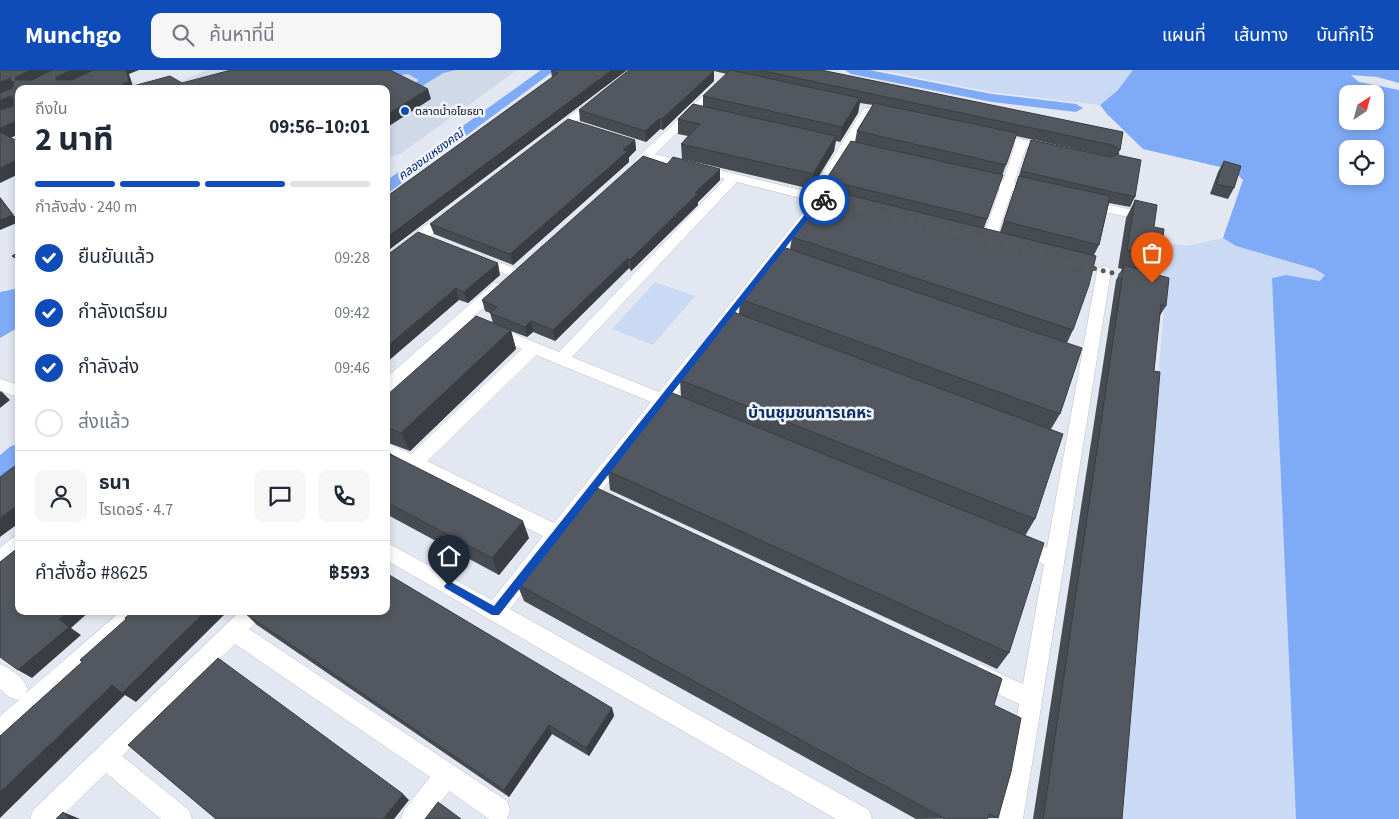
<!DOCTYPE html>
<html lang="th">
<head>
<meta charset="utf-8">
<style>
	:root { --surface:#fff; --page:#f6f6f7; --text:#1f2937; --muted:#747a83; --line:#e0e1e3; --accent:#0f4cb7 }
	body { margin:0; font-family:"Source Sans 3","Noto Sans Thai",sans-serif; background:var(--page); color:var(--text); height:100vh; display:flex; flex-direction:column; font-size:19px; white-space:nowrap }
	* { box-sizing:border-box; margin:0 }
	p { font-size:16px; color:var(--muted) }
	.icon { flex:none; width:28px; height:28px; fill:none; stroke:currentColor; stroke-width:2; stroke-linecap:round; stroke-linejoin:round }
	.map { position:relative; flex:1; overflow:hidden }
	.drawer { position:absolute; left:15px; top:15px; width:375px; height:530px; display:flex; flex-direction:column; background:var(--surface); border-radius:10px; box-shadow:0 2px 8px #0003 }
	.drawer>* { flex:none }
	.needle { width:32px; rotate:36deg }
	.tools { position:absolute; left:1339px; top:15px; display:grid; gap:10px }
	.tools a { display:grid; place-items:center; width:45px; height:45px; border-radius:10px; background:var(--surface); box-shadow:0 2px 8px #0003; font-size:25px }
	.pin { position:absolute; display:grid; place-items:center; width:42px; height:42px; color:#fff; margin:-51px -21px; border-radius:50% 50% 50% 0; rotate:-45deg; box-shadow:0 0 5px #0007 }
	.pin .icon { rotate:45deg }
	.courier { position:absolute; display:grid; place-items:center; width:50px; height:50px; margin:-25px; border:4px solid #0f4cb7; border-radius:50%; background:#fff; color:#222; box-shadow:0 1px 6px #0007 }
	.overview em { font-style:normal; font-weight:700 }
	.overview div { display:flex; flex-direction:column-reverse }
	.overview { display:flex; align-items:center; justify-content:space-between; height:85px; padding:0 20px }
	h1 { font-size:32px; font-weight:700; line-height:38px }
	.bar { display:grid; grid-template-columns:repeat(4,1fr); gap:8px 5px; align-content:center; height:60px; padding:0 20px }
	.bar i { height:6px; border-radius:4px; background:var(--line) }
	.bar .selected { background:var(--accent) }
	.bar p { grid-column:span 4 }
	.line { display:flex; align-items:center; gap:12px; padding:0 20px; border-top:1px solid var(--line) }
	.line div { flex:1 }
	.round { display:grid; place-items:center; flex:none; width:52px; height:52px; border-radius:10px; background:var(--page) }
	ol { padding:0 20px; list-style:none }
	li { display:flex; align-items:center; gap:15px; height:55px }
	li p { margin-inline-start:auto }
	li .icon { padding:5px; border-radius:50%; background:var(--accent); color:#fff; stroke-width:4 }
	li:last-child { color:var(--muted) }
	li i { width:28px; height:28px; border:2px solid var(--line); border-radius:50% }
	header { display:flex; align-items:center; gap:30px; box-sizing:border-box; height:70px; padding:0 25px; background:var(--accent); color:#fff }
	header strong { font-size:24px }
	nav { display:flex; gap:28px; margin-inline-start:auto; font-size:18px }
	.search { width:350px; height:45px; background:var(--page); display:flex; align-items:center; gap:12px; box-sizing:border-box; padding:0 18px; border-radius:10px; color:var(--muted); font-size:19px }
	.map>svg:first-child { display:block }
	.built { fill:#cfd9e8 }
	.green { fill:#cbdaf4 }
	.water { fill:#7faaf5; fill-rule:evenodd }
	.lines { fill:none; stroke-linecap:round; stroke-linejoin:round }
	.canal { fill:#7faaf5; fill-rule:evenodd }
	.minor-casing { stroke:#babfc8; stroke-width:1 }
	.minor { fill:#fff; fill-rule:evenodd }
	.wall { fill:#474c53; fill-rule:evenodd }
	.shaded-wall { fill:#3a3e43 }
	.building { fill:#535860; stroke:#3a3e43 }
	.route { fill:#0f4cb7 }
	.done { stroke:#56595e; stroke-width:5; stroke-dasharray:0 9 }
	.poi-dot { fill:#0f4cb7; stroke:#eff4fe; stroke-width:2 }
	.labels { text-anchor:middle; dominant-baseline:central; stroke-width:5; stroke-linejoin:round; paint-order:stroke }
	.far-poi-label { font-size:11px; fill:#0a0c0f; stroke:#eff4fe; text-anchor:start }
	.far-water-label { font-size:12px; font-style:italic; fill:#022464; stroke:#eff4fe }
	.quarter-label { font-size:16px; font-weight:bold; fill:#102d62; stroke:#eff4fe }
</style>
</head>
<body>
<header>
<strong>Munchgo</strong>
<div class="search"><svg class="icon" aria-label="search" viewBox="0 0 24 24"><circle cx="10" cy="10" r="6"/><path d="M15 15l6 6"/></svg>ค้นหาที่นี่</div>
<nav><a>แผนที่</a><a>เส้นทาง</a><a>บันทึกไว้</a></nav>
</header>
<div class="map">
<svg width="1399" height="749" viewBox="0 0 1399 749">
	<rect width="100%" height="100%" fill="#e2e7f1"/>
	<!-- built -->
	<path class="built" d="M207 0H517L400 84 386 88V19H164Z"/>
	<!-- green -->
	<path class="green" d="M881 0H1133L1117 21 1100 35 991 22Z
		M1223 168 1236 176 1315 199 1325 205 1321 211 1286 205 1272 208 1296 749H1119L1166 217 1155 171 1186 176Z
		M655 212 695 226 653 275 612 259Z"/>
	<!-- water -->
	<path class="water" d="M342 0H456L443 3 386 39 392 29 419 10 408 4 362 10 242 19Z
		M1133 0H1399V13L1377 7 1351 5 1359 12 1399 20V749H1296L1272 208 1286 205 1320 211 1325 205 1315 199 1236 176 1223 168 1243 110 1233 100 1143 79 1107 44 1100 35 1117 21ZM1348 24H1375V51H1348ZM1348 79H1375V106H1348Z
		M19 218V257L0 268V222Z"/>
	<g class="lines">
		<!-- canal -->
		<path class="canal" d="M541 0H555L391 121 386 123V111Z
			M845 0H869L992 24 1076 34 1083 38 1076 42 992 32 851 4Z
			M19 374V394L8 403 0 406V385L11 376Z"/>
		<!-- minor casing -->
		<g class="minor-casing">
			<path id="minor" d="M629 0H641L557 66H549L547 64 549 62Z
				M719 13 724 16 723 18 655 84 813 123V119L864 38H872L874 40 825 119 826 126 834 128 835 131 829 135 823 133 723 263 718 264 713 263 710 259 812 131 737 112 572 287 659 322 692 281 698 279 704 281 706 285 674 328 691 335 693 339 691 343 685 345 666 338 510 539 869 740 872 749H836L386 490V472L492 530 543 466 386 387V372L411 384 522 279 465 255 392 322 386 324V308L494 213H504L506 216 504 219 473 247 559 282 725 109 649 89 640 95 634 91 715 14ZM536 285 651 332 554 453 427 391Z
				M993 63 1057 77 1059 80 1053 84 1026 78 1014 113 1043 120 1044 123 1038 127 1012 121 995 172 988 176 981 172 1000 118 972 111 970 108 976 104 1003 111 1015 75 989 70 987 67 989 64Z
				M1086 130 1138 141 1140 144 1133 148 1081 137 1079 134 1081 131Z
				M450 140 455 141 457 144 455 147 391 195 386 196V185L445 141Z
				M478 184 520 200 522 203 520 206 515 208 473 191 471 188 473 185Z
				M1104 196 1109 198 1111 201 1023 749H999L1019 634 972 612 969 605 972 598 980 594 1023 614 1044 494 1012 481 1009 475 1012 469 1019 467 1047 478 1097 201 1099 198Z
				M0 309 19 315V327L0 321Z
				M19 466V486L7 495 0 498V478L12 468Z
				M121 541H146L143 548 8 669 0 672V646L20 629 17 630 9 627 0 619V594C12 599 23 607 28 619L26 623Z
				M240 541H264L261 548 249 559 507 731 510 740 507 749H489L449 721 428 749H401L404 740 430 707 235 574 122 686 189 740 192 749H161L106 703 59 749H30L33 740Z"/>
		</g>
		<!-- minor -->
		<use href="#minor" class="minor"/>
	</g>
	<!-- wall -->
	<path class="wall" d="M627 0 386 182V127L552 8 551 1Z
		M629 0H821L1123 62 1120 80 1118 84 1135 127 1130 137 1109 133 1099 175 1094 185 1073 260 1067 273 1060 344 1051 359 1035 449 1025 466 1009 583 997 599 610 420 608 401 681 327 680 310 683 307 682 303 739 244 740 229 790 179 792 167 816 147 831 124 827 123V119L829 105 855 72 857 61 873 35 860 33 858 43 840 72 836 71 834 81 811 119 682 89 681 74 688 66 678 64V49L703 37V26L727 4 714 1V11L663 60 660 59 646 72 580 51 579 40ZM1016 66 1107 86 1031 70 1000 162 984 158Z
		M635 70 636 80 629 87V92L513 195 434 164 430 154Z
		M1224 91 1234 118 1228 129 1210 124 1218 102Z
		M667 94 720 110 698 132V135L694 139 631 201 629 198 555 271 533 262 527 267 511 261 516 279 410 381 386 372V326L493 253 490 243 485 241 482 230Z
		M1135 130 1154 157 1160 188 1151 203 1166 236 1159 247 1154 301 1122 749H1033L1116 210 1122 199 1118 198 1126 148Z
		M19 182V192L12 186Z
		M386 186 500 205 468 233 459 230Z
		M386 376 391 384 529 468 499 505 386 444Z
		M517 514 994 635 998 748 916 749 524 531Z
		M246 544 612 638 614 646 589 686 552 664 509 727 257 555Z"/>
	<!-- shaded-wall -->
	<path class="shaded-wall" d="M30 0H57L23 17 15 10 16 7Z
		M71 0H98L63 19 56 10V7Z
		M126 0H139L129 4 134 19H116Z
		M612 0H627L386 182V168Z
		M714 1V11L663 60 662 49Z
		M11 8 18 18 0 26V12Z
		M428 19 431 29 386 58V45Z
		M11 26 18 36 0 43V30Z
		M860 28 858 43 840 72 842 57Z
		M660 48V59L646 72 645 61Z
		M19 50V64L4 71 0 65V58Z
		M836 66 834 81 811 119 813 104Z
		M635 70 636 80 629 87V92L513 195 510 184Z
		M19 89V104L0 113V98Z
		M720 99V110L698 132V135L631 201 630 190 695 123Z
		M0 127 19 152 0 160Z
		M628 188 629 198 555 271 553 260Z
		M498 193 500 205 468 233 464 222Z
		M456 218 459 230 386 293V277Z
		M531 251 533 262 527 267 525 257Z
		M511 260 516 279 410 381 401 363Z
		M1 321 10 330 0 338V322Z
		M387 377 396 394 386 385V378Z
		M19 434V453L0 467V448Z
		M523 451 529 468 499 505 492 488Z
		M69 541H90L71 558 81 565 32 608 18 600 59 549Z
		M206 541H228L136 632 125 625 0 748V722L112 615Z
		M612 638 614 646 589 686 586 678Z
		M549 655 552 664 509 727 504 720Z
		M403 724 409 730 394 749H383Z
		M63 742 80 749H70Z"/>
	<!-- building -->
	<path class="building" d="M0 0H30L16 7 15 10H32L52 0H71L56 7V10H72L93 0H126L129 11 116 19H19V50L0 58V40L13 36V28L11 26 0 30V23L12 18 14 10 11 8 0 12Z
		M231 0H390L428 19 386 45V19H122L170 6 182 13Z
		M552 0H612L386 168V127L558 3 551 1Z
		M629 0H712L714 1 662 49 660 48 645 61 579 40Z
		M730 0 860 28 842 57 703 26Z
		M759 0H821L1123 62 1120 80 1112 75Z
		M874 33 1017 63 1006 95 857 61Z
		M693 34 836 66 813 104 681 74 700 54 678 49Z
		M568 49 635 70 623 80 628 81 510 184 430 154Z
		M0 62 19 72V89L0 98Z
		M1031 70 1111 87 1119 83 1118 85 1141 90 1135 127 1021 101Z
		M851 71 1003 105 987 149 839 113 840 111 830 108 829 105Z
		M643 86 667 94 673 87 720 99 695 123 698 124 693 128 630 190 628 188 553 260 531 251 525 257 490 243 497 237 482 230Z
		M1224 91 1241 96 1234 118 1216 114Z
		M1019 106 1110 126 1099 175 1004 151Z
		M833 121 1096 186 1089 215 1073 260 792 167 809 145 816 147Z
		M0 128 13 145 0 150Z
		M1135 130 1157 135 1154 157 1164 159 1160 188 1127 180Z
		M418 162 498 193 464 222 456 218 386 277V186Z
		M783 177 1082 278 1060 344 740 229Z
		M19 182V190L12 186Z
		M1124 195 1169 208 1166 236 1161 234 1154 301 1160 302 1122 749H1043Z
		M731 241 1063 364 1035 449 680 310 685 304 682 303Z
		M476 246 511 260 401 363 386 357V326Z
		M670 322 1044 473 1009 583 608 401Z
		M386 382 523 451 492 488 386 432Z
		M19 393V434L0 448V407Z
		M595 417 1001 608 1002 609 994 635 1021 648 1011 702 998 748 989 744 987 749H945L517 514Z
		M19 477V541H69L59 549 69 557 18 600 0 587V492Z
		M386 503 612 638 586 678 549 655 504 720 246 544 249 541H386Z
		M133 541H206L122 623 112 615 0 722V666L82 592 80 590 126 549 125 548Z
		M218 588 403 724 383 749H216L128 675Z
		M438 732 461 749H425Z
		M63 742 70 749H56Z"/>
	<!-- route -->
	<path class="route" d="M818 128 827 130 822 131 499 545H492L445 518 444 516 449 511 494 536Z"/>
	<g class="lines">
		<!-- done -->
		<path class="done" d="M824 130 1152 213"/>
	</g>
	<!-- markers -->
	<circle class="poi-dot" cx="405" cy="41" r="5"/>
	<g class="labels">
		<!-- far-poi labels -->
		<g class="far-poi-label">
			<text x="415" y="41">ตลาดน้ำอโยธยา</text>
		</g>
		<!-- far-water labels -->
		<g class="far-water-label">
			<text transform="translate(431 85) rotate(-36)">คลองมเหยงคณ์</text>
		</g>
		<!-- quarter labels -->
		<g class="quarter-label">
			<text x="810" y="343">บ้านชุมชนการเคหะ</text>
		</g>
	</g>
</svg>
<div class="tools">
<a><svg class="needle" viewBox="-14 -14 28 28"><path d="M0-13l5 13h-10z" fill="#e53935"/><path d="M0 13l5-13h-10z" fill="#747a83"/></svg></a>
<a><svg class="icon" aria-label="locate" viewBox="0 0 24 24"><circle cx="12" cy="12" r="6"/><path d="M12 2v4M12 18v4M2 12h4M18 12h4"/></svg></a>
</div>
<div class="pin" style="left:1152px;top:213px;background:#ea580c"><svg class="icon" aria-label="bag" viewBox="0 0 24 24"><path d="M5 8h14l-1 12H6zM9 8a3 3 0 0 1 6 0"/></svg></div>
<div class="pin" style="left:449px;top:516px;background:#1f2937"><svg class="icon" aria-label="home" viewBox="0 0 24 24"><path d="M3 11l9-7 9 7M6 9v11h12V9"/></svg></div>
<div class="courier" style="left:824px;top:130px"><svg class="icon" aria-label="bike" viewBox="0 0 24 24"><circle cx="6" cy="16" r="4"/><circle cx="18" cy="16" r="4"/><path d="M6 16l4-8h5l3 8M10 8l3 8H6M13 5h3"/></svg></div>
<section class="drawer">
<div class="overview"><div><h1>2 นาที</h1><p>ถึงใน</p></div><em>09:56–10:01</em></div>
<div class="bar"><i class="selected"></i><i class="selected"></i><i class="selected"></i><i></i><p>กำลังส่ง · 240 m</p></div>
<ol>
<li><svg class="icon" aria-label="check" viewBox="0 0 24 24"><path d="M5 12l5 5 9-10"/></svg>ยืนยันแล้ว<p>09:28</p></li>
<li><svg class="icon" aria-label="check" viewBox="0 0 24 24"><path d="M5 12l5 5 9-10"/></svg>กำลังเตรียม<p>09:42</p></li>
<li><svg class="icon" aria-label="check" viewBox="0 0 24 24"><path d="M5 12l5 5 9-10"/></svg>กำลังส่ง<p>09:46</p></li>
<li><i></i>ส่งแล้ว</li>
</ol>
<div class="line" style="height:90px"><a class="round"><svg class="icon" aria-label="person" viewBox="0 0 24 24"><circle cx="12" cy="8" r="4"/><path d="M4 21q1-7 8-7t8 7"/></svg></a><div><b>ธนา</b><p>ไรเดอร์ · 4.7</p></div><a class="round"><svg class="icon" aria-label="chat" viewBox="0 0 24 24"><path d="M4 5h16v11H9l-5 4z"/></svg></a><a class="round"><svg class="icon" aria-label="phone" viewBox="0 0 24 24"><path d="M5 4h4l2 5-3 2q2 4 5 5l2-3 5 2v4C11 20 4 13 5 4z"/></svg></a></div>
<div class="line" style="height:65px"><div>คำสั่งซื้อ #8625</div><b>฿593</b></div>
</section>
</div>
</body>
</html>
